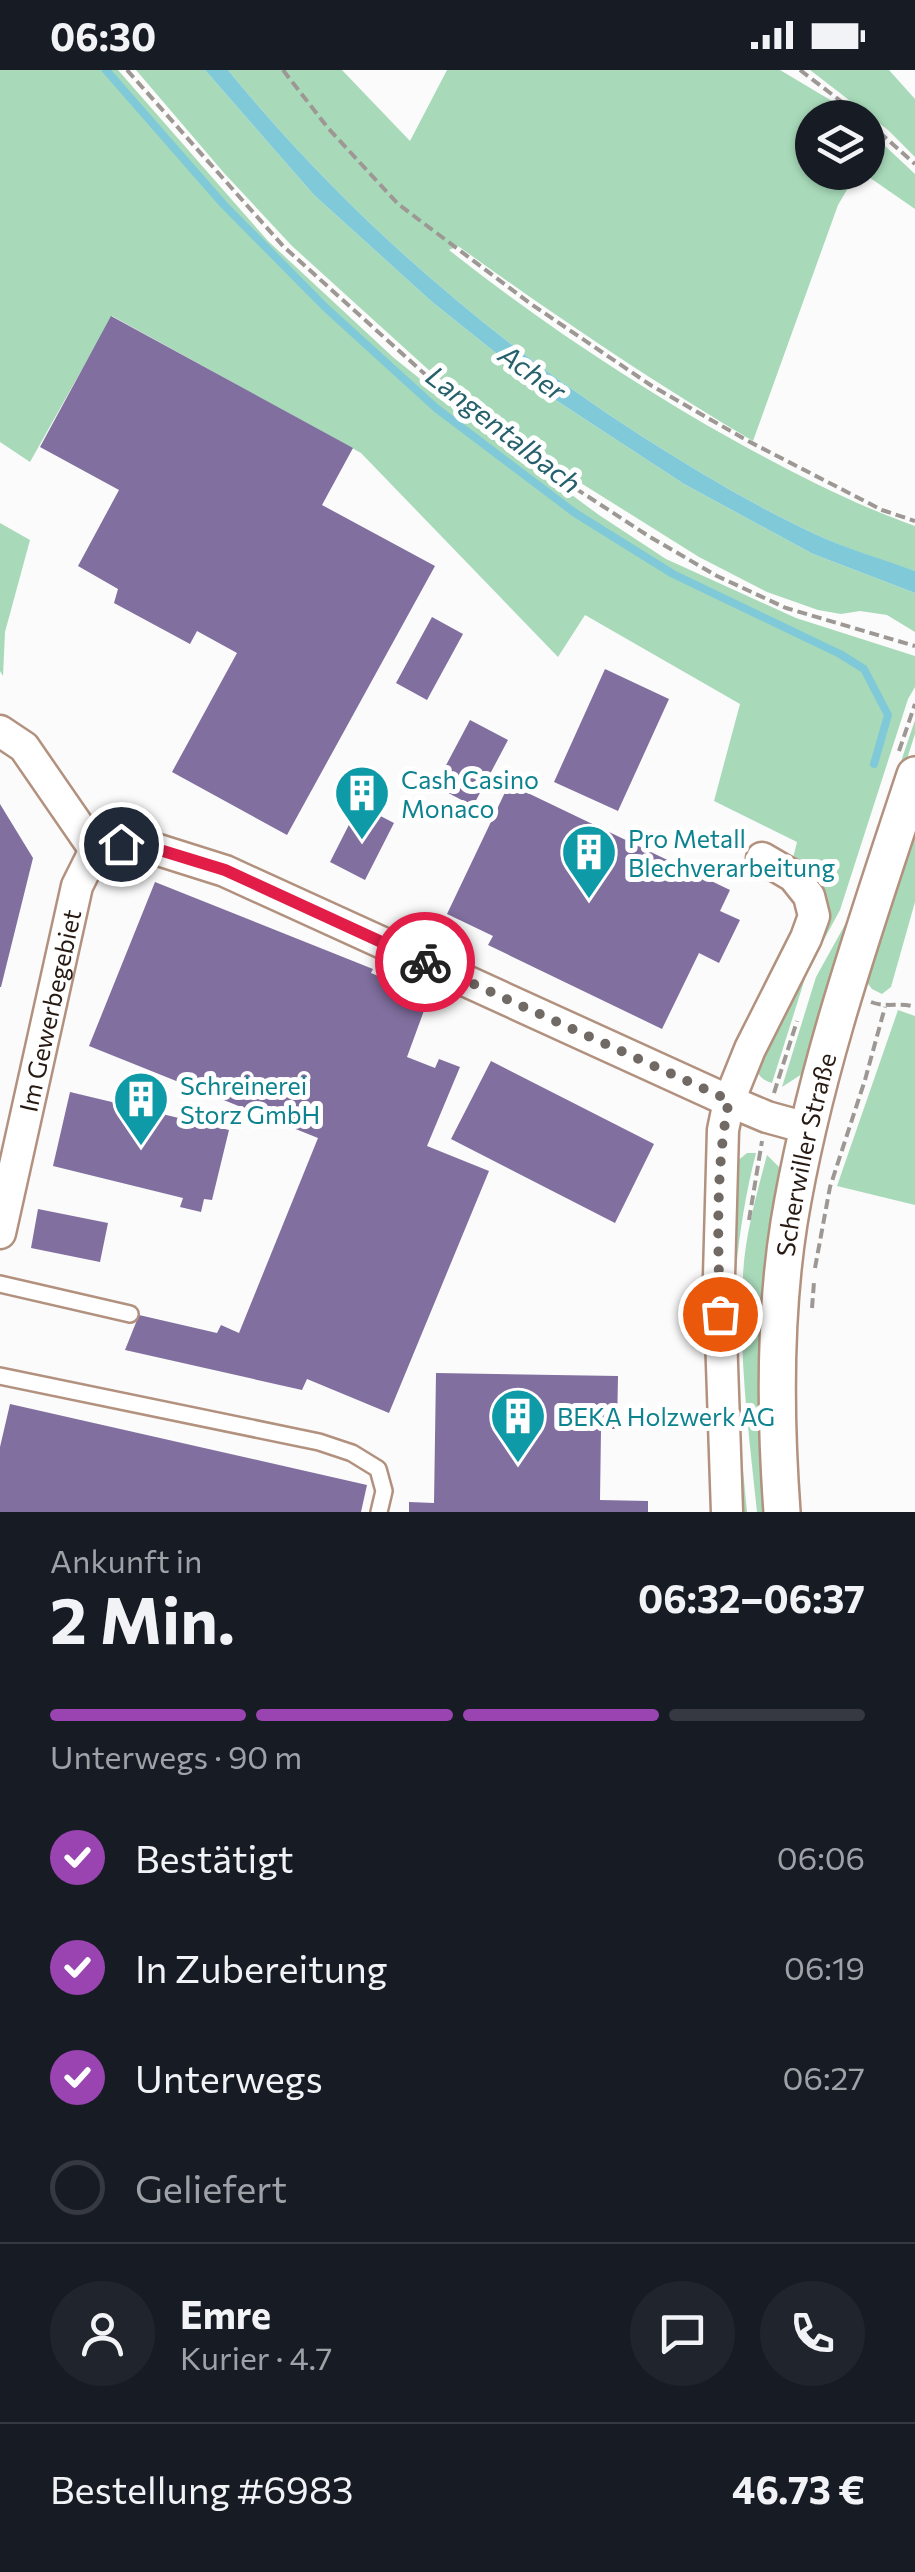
<!DOCTYPE html>
<html lang="de">
<head>
<meta charset="utf-8">
<style>
	:root { --surface:#171b24; --page:#20242c; --text:#f1f3f6; --muted:#9ea1a6; --line:#363941; --accent:#9944b1 }
	body { margin:0; font-family:Commissioner,sans-serif; background:var(--page); color:var(--text); height:100vh; display:flex; flex-direction:column; font-size:38px; white-space:nowrap }
	* { box-sizing:border-box; margin:0 }
	p { font-size:32px; color:var(--muted) }
	.icon { flex:none; width:55px; height:55px; fill:none; stroke:currentColor; stroke-width:2; stroke-linecap:round; stroke-linejoin:round }
	.map { position:relative; height:1442px; overflow:hidden }
	.panel { display:flex; flex-direction:column; background:var(--surface); flex:1 }
	.panel>* { flex:none }
	.tools { position:absolute; left:795px; top:30px; display:grid; gap:20px }
	.tools a { display:grid; place-items:center; width:90px; height:90px; border-radius:50%; background:var(--surface); box-shadow:0 2px 8px #0004; font-size:50px }
	.pin { position:absolute; display:grid; place-items:center; width:85px; height:85px; color:#fff; margin:-42px; border:5px solid #fff; border-radius:50%; box-shadow:0 2px 10px #0007 }
	.courier { position:absolute; display:grid; place-items:center; width:100px; height:100px; margin:-50px; border:8px solid #e11d48; border-radius:50%; background:#fff; color:#222; box-shadow:0 2px 12px #0007 }
	.summary em { font-style:normal; font-weight:700 }
	.summary div { display:flex; flex-direction:column-reverse }
	.summary { display:flex; align-items:center; justify-content:space-between; height:170px; padding:0 50px }
	h1 { font-size:65px; font-weight:700; line-height:75px }
	.bar { display:grid; grid-template-columns:repeat(4,1fr); gap:15px 10px; align-content:center; height:120px; padding:0 50px }
	.bar i { height:12px; border-radius:8px; background:var(--line) }
	.bar .selected { background:var(--accent) }
	.bar p { grid-column:span 4 }
	.line { display:flex; align-items:center; gap:25px; padding:0 50px; border-top:2px solid var(--line) }
	.line div { flex:1 }
	.round { display:grid; place-items:center; flex:none; width:105px; height:105px; border-radius:52px; background:var(--page) }
	ol { padding:0 50px; list-style:none }
	li { display:flex; align-items:center; gap:30px; height:110px }
	li p { margin-inline-start:auto }
	li .icon { padding:10px; border-radius:50%; background:var(--accent); color:#fff; stroke-width:4 }
	li:last-child { color:var(--muted) }
	li i { width:55px; height:55px; border:5px solid var(--line); border-radius:50% }
	.status { display:flex; justify-content:space-between; align-items:center; height:70px; padding:0 50px; background:var(--surface); direction:ltr }
	.status svg { height:28px; fill:currentColor }
	.map>svg:first-child { display:block }
	.green { fill:#a8dab9 }
	.water { fill:#80c9d9 }
	.lines { fill:none; stroke-linecap:round; stroke-linejoin:round }
	.stream { stroke:#80c9d9; stroke-width:8 }
	.building { fill:#816f9f }
	.service-casing { stroke:#b2917e; stroke-width:20 }
	.minor-casing { stroke:#b2917e; stroke-width:35 }
	.tertiary-casing { stroke:#b2917e; stroke-width:40 }
	.path { stroke:#9e9895; stroke-width:4; stroke-dasharray:10 5; stroke-linecap:butt }
	.service { stroke:#fff; stroke-width:15 }
	.minor { stroke:#fff; stroke-width:30 }
	.tertiary { stroke:#fff; stroke-width:35 }
	.done { stroke:#716964; stroke-width:10; stroke-dasharray:0 18 }
	.route { stroke:#e11d48; stroke-width:12 }
	.labels { text-anchor:middle; dominant-baseline:central; stroke-width:10; stroke-linejoin:round; paint-order:stroke }
	.culture-label { font-size:25px; fill:#0d838f; stroke:#fff; text-anchor:start }
	.street-label { font-size:25px; fill:#271a13; stroke:#fff }
	.water-label { font-size:28px; font-style:italic; fill:#25606c; stroke:#fff }
</style>
</head>
<body>
<div class="status"><b>06:30</b><svg viewBox="0 0 49 12"><path d="M0 12V9h3v3zM5 12V6h3v6zM10 12V3h3v9zM15 12V0h3v12zM26 1h20v11H26zM47 4h2v5h-2z"/></svg></div>
<div class="map">
<svg width="915" height="1442" viewBox="0 0 915 1442">
	<rect width="100%" height="100%" fill="#fbfbfb"/>
	<!-- green -->
	<path class="green" d="M0 0H118L268 171 394 288 489 364 599 445 666 489 796 548 915 586V617L908 629 840 840 808 899 772 1013C760 1009 757 1004 754 992L818 862 792 792 797 772 714 731 740 634 585 545 558 587 361 383 112 246 30 392 0 372Z
		M136 0H205L314 125 431 231 551 327 684 414 813 484 915 523V562L887 545 860 541 841 544 818 540 767 522 699 487 568 405 432 303 292 176 224 103Z
		M228 0H342L410 71 447 0H780L832 31 852 47 812 48V102L857 103 838 135 753 371C651 311 554 245 458 176L449 180C539 251 635 315 735 371 793 403 853 434 915 456V501C881 490 848 479 815 464 755 436 698 402 643 367 486 266 346 144 228 0Z
		M810 0H889L915 29V87L888 60Z
		M868 60 915 104V139L863 103 868 102Z
		M0 453 30 470 5 562 3 606 0 601Z
		M915 650V664L809 994 802 1004 782 1017 816 907 847 851Z
		M915 752V832L891 917 882 924 872 919 865 910Z
		M898 940 915 946V1135L837 1116Z
		M747 1083H756C738 1153 730 1232 734 1304 737 1350 743 1396 747 1442H738L730 1284 736 1092Z
		M767 1085 786 1104 766 1442H757C749 1364 738 1284 743 1205 745 1165 757 1123 767 1085Z"/>
	<!-- water -->
	<path class="water" d="M205 0H228C346 144 486 266 643 367 698 402 755 436 815 464 848 479 882 489 915 501V523L813 484 684 414 551 327 431 231 314 125Z"/>
	<g class="lines">
		<!-- stream -->
		<path class="stream" d="M106 0 224 135 326 238 436 338 575 443 673 504 840 584 864 599 888 645 874 694"/>
	</g>
	<!-- building -->
	<path class="building" d="M111 246 353 378 322 435 435 496 287 765 172 702 237 583 197 561 190 574 114 533 118 519 78 496 119 420 40 377Z
		M432 547 463 564 427 630 396 613Z
		M605 599 669 629 618 741 554 712Z
		M470 650 508 670 473 736 435 716Z
		M509 714 730 820 720 841 740 850 719 893 699 883 662 959 488 875 493 866 447 844Z
		M0 734 33 788 1 917H0Z
		M359 735 394 753 365 810 330 792Z
		M155 812 373 899 371 903 429 927 407 987 435 998 439 989 460 997 427 1076 489 1101 389 1343 307 1309 302 1320 125 1280 139 1245 217 1263 221 1255 239 1263 318 1068 89 976Z
		M491 991 654 1074 615 1153 451 1069Z
		M70 1022 229 1060 212 1130 204 1129 201 1142 180 1137 183 1128 53 1096Z
		M38 1139 108 1153 100 1192 31 1178Z
		M436 1303 618 1306 617 1359H601L600 1430 648 1431V1442H409V1432L434 1433Z
		M10 1334 367 1415 361 1442H0V1377Z"/>
	<g class="lines">
		<!-- service casing -->
		<g class="service-casing">
			<path id="service" d="M0 1214 130 1244
				M0 1306 319 1372 352 1383 378 1399 384 1421 379 1442"/>
		</g>
		<!-- minor casing -->
		<g class="minor-casing">
			<g id="minor">
				<path d="M0 661 24 677 95 780 121 774 149 777 225 801 729 1031 767 1047 807 1058"/>
				<path id="s1" d="M0 1163 77 816 95 780"/>
				<path d="M727 1442 719 1206 723 1060 729 1031 750 979 806 868 814 846 809 826 793 806 762 788"/>
			</g>
		</g>
		<!-- tertiary casing -->
		<g class="tertiary-casing">
			<g id="tertiary">
				<path id="s2" d="M782 1442C775 1346 774 1248 789 1153 814 1000 867 851 915 705"/>
			</g>
		</g>
		<!-- path -->
		<path class="path" d="M127 0 283 176 438 316 555 405 650 467 717 506 786 538 915 576
			M283 0 328 58 398 134 531 234 652 316 748 371 882 440 915 451
			M800 0 863 48
			M868 52 915 94
			M899 681 915 634
			M871 932C887 938 900 932 915 937
			M774 1023 797 951
			M749 1150 762 1071
			M815 1198 830 1117 865 1010 885 937
			M812 1238 814 1212"/>
		<!-- service -->
		<use href="#service" class="service"/>
		<!-- minor -->
		<use href="#minor" class="minor"/>
		<!-- tertiary -->
		<use href="#tertiary" class="tertiary"/>
	</g>
	<g class="lines">
		<!-- done -->
		<path class="done" d="M425 892 729 1030C715 1099 718 1174 720 1244"/>
		<!-- route -->
		<path class="route" d="M121 774 150 777 225 800 425 892"/>
	</g>
	<!-- icons -->
	<defs>
		<g id="building-pin" transform="scale(2.875)"><path d="M0 17L-7.5 6A9.5 9.5 0 1 1 7.5 6Z" fill="#0f9aa8" stroke="#fff"/><path d="M-4-6H4V6H1V3H-1V6H-4ZM-2.5-4.3h1.7v1.8h-1.7ZM.8-4.3h1.7v1.8H.8ZM-2.5-1h1.7V.8h-1.7ZM.8-1h1.7V.8H.8Z" fill="#fff"/></g>
	</defs>
	<g fill-rule="evenodd">
		<use href="#building-pin" x="362" y="723"/>
		<use href="#building-pin" x="589" y="782"/>
		<use href="#building-pin" x="141" y="1029"/>
		<use href="#building-pin" x="518" y="1346"/>
	</g>
	<g class="labels">
		<!-- culture labels -->
		<g class="culture-label">
			<text x="401" y="709">Cash Casino<tspan x="401" dy="29">Monaco</tspan></text>
			<text x="628" y="768">Pro Metall<tspan x="628" dy="29">Blechverarbeitung</tspan></text>
			<text x="180" y="1015">Schreinerei<tspan x="180" dy="29">Storz GmbH</tspan></text>
			<text x="557" y="1346">BEKA Holzwerk AG</text>
		</g>
		<!-- street labels -->
		<g class="street-label">
			<text stroke="none"><textPath href="#s1" startOffset="228">Im Gewerbegebiet</textPath></text>
			<text stroke="none"><textPath href="#s2" startOffset="360">Scherwiller Straße</textPath></text>
		</g>
		<!-- water labels -->
		<g class="water-label">
			<text transform="translate(533 302) rotate(36)">Acher</text>
			<text transform="translate(504 359) rotate(38)">Langentalbach</text>
		</g>
	</g>
</svg>
<div class="tools">
<a><svg class="icon" aria-label="layers" viewBox="0 0 24 24"><path d="M12 4l9 5-9 5-9-5zM3 14l9 5 9-5"/></svg></a>
</div>
<div class="pin" style="left:720px;top:1244px;background:#ea580c"><svg class="icon" aria-label="bag" viewBox="0 0 24 24"><path d="M5 8h14l-1 12H6zM9 8a3 3 0 0 1 6 0"/></svg></div>
<div class="pin" style="left:121px;top:774px;background:#1f2937"><svg class="icon" aria-label="home" viewBox="0 0 24 24"><path d="M3 11l9-7 9 7M6 9v11h12V9"/></svg></div>
<div class="courier" style="left:425px;top:892px"><svg class="icon" aria-label="bike" viewBox="0 0 24 24"><circle cx="6" cy="16" r="4"/><circle cx="18" cy="16" r="4"/><path d="M6 16l4-8h5l3 8M10 8l3 8H6M13 5h3"/></svg></div>
</div>
<section class="panel">
<div class="summary"><div><h1>2 Min.</h1><p>Ankunft in</p></div><em>06:32–06:37</em></div>
<div class="bar"><i class="selected"></i><i class="selected"></i><i class="selected"></i><i></i><p>Unterwegs · 90 m</p></div>
<ol>
<li><svg class="icon" aria-label="check" viewBox="0 0 24 24"><path d="M5 12l5 5 9-10"/></svg>Bestätigt<p>06:06</p></li>
<li><svg class="icon" aria-label="check" viewBox="0 0 24 24"><path d="M5 12l5 5 9-10"/></svg>In Zubereitung<p>06:19</p></li>
<li><svg class="icon" aria-label="check" viewBox="0 0 24 24"><path d="M5 12l5 5 9-10"/></svg>Unterwegs<p>06:27</p></li>
<li><i></i>Geliefert</li>
</ol>
<div class="line" style="height:180px"><a class="round"><svg class="icon" aria-label="person" viewBox="0 0 24 24"><circle cx="12" cy="8" r="4"/><path d="M4 21q1-7 8-7t8 7"/></svg></a><div><b>Emre</b><p>Kurier · 4.7</p></div><a class="round"><svg class="icon" aria-label="chat" viewBox="0 0 24 24"><path d="M4 5h16v11H9l-5 4z"/></svg></a><a class="round"><svg class="icon" aria-label="phone" viewBox="0 0 24 24"><path d="M5 4h4l2 5-3 2q2 4 5 5l2-3 5 2v4C11 20 4 13 5 4z"/></svg></a></div>
<div class="line" style="height:130px"><div>Bestellung #6983</div><b>46.73 €</b></div>
</section>
</body>
</html>
